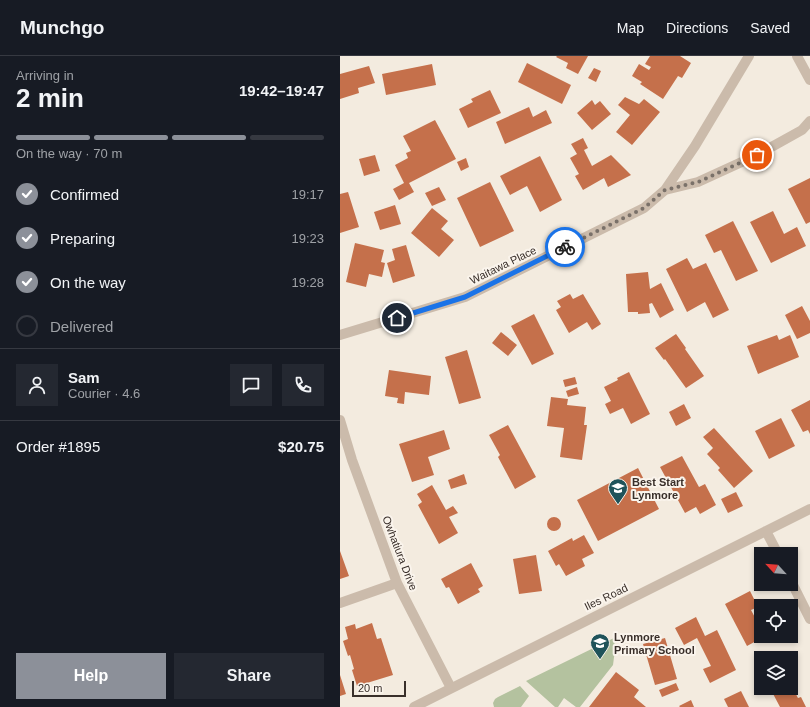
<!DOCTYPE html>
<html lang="en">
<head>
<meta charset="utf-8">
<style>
	:root { --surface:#171b24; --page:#242831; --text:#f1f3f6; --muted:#9ea1a6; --line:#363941; --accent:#8c9099 }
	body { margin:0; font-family:Helvetica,sans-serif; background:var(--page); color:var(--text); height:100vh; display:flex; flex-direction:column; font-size:15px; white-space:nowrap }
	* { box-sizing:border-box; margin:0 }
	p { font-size:13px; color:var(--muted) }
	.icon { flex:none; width:22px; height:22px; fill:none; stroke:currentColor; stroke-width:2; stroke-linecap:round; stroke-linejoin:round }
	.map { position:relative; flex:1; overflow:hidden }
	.side { display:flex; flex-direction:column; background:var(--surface); width:340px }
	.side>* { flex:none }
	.needle { width:26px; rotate:296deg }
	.fabs { position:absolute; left:414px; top:491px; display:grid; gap:8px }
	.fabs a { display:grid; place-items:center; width:44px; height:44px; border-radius:0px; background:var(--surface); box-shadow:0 2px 6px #0003; font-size:20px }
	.scale { position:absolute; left:12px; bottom:10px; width:54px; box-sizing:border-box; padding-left:4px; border:2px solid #392f2a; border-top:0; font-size:11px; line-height:14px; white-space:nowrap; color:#392f2a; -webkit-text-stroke:3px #faf4ec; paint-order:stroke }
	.pin { position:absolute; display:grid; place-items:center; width:34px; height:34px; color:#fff; margin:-17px; border:2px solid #fff; border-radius:50%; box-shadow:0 1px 4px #0007 }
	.courier { position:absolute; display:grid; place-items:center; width:40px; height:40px; margin:-20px; border:3px solid #1a73e8; border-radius:50%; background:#fff; color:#222; box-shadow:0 1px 5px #0007 }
	.head em { font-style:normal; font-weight:800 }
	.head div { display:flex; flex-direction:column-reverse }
	.head { display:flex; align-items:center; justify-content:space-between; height:68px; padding:0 16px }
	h1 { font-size:26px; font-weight:800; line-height:30px }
	.bar { display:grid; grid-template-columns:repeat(4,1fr); gap:6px 4px; align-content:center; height:48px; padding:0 16px }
	.bar i { height:5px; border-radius:3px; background:var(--line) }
	.bar .active { background:var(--accent) }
	.bar p { grid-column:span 4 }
	.line { display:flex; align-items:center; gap:10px; padding:0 16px; border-top:1px solid var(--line) }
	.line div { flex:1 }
	.round { display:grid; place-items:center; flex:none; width:42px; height:42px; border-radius:0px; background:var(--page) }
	ol { padding:0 16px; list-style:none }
	li { display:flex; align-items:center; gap:12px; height:44px }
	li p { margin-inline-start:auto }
	li .icon { padding:4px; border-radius:50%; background:var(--accent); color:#fff; stroke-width:4 }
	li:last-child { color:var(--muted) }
	li i { width:22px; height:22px; border:2px solid var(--line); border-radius:50% }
	.cta { display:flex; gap:8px; margin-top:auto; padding:8px 16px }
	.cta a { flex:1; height:46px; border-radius:0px; background:var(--accent); color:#fff; font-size:16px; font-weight:800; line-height:46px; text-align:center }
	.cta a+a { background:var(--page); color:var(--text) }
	header { display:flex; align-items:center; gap:24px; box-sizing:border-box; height:56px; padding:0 20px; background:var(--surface); border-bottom:1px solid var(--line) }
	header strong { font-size:19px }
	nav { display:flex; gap:22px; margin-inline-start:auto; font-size:14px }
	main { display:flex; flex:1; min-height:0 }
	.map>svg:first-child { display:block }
	.green { fill:#b4c29f }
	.building { fill:#c5704b }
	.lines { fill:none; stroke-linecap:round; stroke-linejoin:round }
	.minor { stroke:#cbbbab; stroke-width:10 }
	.done { stroke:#7a7169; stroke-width:4; stroke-dasharray:0 7.2 }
	.route { stroke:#1a73e8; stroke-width:5 }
	.labels { text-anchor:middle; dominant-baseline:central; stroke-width:4; stroke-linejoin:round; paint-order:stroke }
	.street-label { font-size:11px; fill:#392f2a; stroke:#faf4ec }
	.poi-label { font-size:11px; font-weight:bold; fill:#392f2a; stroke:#faf4ec; text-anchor:start }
</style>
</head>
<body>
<header>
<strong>Munchgo</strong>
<nav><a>Map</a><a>Directions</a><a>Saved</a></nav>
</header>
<main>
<section class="side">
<div class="head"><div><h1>2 min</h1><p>Arriving in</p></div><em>19:42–19:47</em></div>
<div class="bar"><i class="active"></i><i class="active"></i><i class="active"></i><i></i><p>On the way · 70 m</p></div>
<ol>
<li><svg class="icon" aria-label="check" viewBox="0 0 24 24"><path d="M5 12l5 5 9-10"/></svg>Confirmed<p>19:17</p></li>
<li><svg class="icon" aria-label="check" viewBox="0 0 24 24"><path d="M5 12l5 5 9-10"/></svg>Preparing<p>19:23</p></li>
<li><svg class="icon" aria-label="check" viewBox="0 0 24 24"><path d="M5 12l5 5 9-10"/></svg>On the way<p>19:28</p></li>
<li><i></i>Delivered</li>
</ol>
<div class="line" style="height:72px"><a class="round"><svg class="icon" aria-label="person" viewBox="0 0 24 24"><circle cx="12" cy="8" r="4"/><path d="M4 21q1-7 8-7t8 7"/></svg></a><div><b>Sam</b><p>Courier · 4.6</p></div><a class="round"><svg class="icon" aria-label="chat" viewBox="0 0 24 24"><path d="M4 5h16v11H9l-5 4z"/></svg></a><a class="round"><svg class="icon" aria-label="phone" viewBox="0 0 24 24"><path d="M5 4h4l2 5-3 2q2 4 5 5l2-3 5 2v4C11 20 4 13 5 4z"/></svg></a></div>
<div class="line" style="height:52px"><div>Order #1895</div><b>$20.75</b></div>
<div class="cta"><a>Help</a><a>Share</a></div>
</section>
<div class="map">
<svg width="470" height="651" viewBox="0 0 470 651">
	<rect width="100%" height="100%" fill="#f3ebdf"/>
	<!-- green -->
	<path class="green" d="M274 582 275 594 273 609 240 651H236L224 642 218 651H215L186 625Z
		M180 630 189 640 181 651H154L153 647 155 643 158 641Z"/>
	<!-- building -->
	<path class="building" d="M217 0H248L238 18 226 12 228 7 216 1Z
		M310 0H340L351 7 342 22 338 20 323 43 300 28 302 26 292 20 299 8 309 14 311 11 305 8Z
		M187 7 231 29 222 48 178 26Z
		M92 8 96 29 46 39 42 18Z
		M29 10 35 27 18 32 19 37 0 43V18Z
		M254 12 261 15 256 26 248 22Z
		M150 34 161 57 128 72 119 53 133 46 131 43Z
		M285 41 299 48 304 43 320 56 292 89 276 76 290 59 278 49Z
		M252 44 255 49 260 45 271 58 252 74 237 57Z
		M189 51 193 61 206 54 212 67 165 88 156 66Z
		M95 64 116 103 69 127 74 136 59 144 53 133 64 127 55 109 68 102 66 97 71 95 63 80Z
		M243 82 248 92 244 94 252 110 271 99 291 119 268 131 264 122 243 134 235 120 239 118 230 102 237 98 231 88Z
		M35 99 40 115 24 120 19 103Z
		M200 100 222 144 200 156 187 130 170 139 160 120Z
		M126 102 129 111 121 115 117 106Z
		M470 122V166L466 168 448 133Z
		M150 126 174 175 140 191 117 142Z
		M99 131 106 144 92 150 85 137Z
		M8 136 19 171 0 177V138Z
		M55 149 61 168 40 174 34 156Z
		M92 152 108 165 101 173 114 184 99 201 71 177Z
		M433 155 444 178 457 171 466 190 431 207 410 166Z
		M393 165 418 215 396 225 381 194 374 197 365 179Z
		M15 187 44 194 41 206 45 207 42 221 29 218 26 231 6 226Z
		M66 189 75 220 53 227 47 207 55 204 52 193Z
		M347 202 353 213 366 207 389 254 373 262 365 246 347 256 326 213Z
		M308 216 310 233 321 227 334 254 320 262 312 247 309 248 310 257 298 258V256H288L286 218Z
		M230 238 233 243 243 238 261 268 252 274 247 266 229 277 216 254 221 251 217 245Z
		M462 250 470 265V277L457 283 445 259Z
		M194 258 214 298 192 309 171 270Z
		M161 276 177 289 168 300 152 287Z
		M336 278 346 292 345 293 364 320 346 332 325 303 324 304 315 292Z
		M437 279 439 284 450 279 459 301 418 318 407 290Z
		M127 294 141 342 119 348 105 301Z
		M49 314 91 320 89 339 65 336 64 348 57 347 58 342 45 340Z
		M289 316 310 358 291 368 283 352 270 358 265 348 271 345 264 331 278 324 277 322Z
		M235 321 237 328 225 331 223 324Z
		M237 331 239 338 228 341 226 335Z
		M211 341 228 343 227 349 246 351 244 369H247L242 404 220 401 224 372 207 370Z
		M470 344V378L468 374 463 376 451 354Z
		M344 348 351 362 336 370 329 356Z
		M441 362 455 390 429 403 415 375Z
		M168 369 196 421 175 433 158 401 160 399 149 379Z
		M374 372 413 415 394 432 378 414 380 412 367 398 373 392 363 381Z
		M104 374 110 393 88 401 94 419 72 426 59 388Z
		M342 400 359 431 365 428 376 449 360 458 356 451 345 457 320 411Z
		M298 412 319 453 258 485 237 444Z
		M124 418 127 428 111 433 108 424Z
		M92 429 106 454 113 450 118 457 109 461 118 477 99 488 78 449 82 446 77 438Z
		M396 436 403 450 388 457 381 443Z
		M207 468a7 7 0 1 1 14 0a7 7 0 1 1-14 0Z
		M244 479 254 497 242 503 245 510 226 520 219 508 216 510 208 495 232 482 233 485Z
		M0 495 9 520 0 523Z
		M196 499 202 535 179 538 173 503Z
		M131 507 143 530 138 533 140 536 118 548 109 531 106 532 101 523Z
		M410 535 418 551 411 554 421 573V579L417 581 418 584 407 590 385 548Z
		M356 561 365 580 377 574 396 614 370 627 363 613 371 610 357 582 344 589 335 572Z
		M32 567 37 583 41 582 53 619 17 630 12 614 14 613 10 599 8 600 3 585 8 583 5 571 15 568 16 573Z
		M325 582 337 623 315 629 303 588Z
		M276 616 299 634 294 641 306 651H249Z
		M0 619 6 638 0 640Z
		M336 627 339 634 322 641 319 634Z
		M451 629 458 642 461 641 466 651H440L430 632H451Z
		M401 635 409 651H388L384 643Z
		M351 644 354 651H340L339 650Z"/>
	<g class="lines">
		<!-- minor -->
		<path class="minor" d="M457 0 470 24
			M325 134 358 126 417 99 462 74 470 65
			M0 279 125 241 304 152 325 134 355 90 409 0
			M0 364 12 404 57 527 111 632
			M426 475 438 498
			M451 525 470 563
			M0 547 57 527
			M74 651 470 453"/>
	</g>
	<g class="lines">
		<!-- done -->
		<path class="done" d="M225 191 304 152 325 134 358 126 417 99"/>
		<!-- route -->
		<path class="route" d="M57 262 125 241 225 191"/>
	</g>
	<!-- icons -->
	<defs>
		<g id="school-pin" transform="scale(1)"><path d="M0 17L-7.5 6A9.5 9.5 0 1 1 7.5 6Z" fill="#1f535a" stroke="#faf4ec"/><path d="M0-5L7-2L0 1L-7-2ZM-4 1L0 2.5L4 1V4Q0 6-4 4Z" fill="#fff"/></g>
	</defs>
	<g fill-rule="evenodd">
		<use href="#school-pin" x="278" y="432"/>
		<use href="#school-pin" x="260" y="587"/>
	</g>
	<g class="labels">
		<!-- street labels -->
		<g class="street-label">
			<text transform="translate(163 209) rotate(-26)">Waitawa Place</text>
			<text transform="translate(60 497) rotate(69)">Owhatiura Drive</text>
			<text transform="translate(266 541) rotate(-26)">Iles Road</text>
		</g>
		<!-- poi labels -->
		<g class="poi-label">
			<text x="292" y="426">Best Start<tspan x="292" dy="13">Lynmore</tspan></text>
			<text x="274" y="581">Lynmore<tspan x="274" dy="13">Primary School</tspan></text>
		</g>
	</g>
</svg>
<div class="fabs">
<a><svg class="needle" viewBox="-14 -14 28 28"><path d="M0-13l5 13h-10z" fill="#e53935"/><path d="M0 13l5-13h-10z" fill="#9ea1a6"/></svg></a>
<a><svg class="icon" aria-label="locate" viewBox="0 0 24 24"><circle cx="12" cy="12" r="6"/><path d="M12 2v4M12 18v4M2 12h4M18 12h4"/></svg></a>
<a><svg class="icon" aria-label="layers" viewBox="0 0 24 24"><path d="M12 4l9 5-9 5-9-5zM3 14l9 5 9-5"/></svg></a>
</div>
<div class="scale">20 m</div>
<div class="pin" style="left:417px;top:99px;background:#ea580c"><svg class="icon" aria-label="bag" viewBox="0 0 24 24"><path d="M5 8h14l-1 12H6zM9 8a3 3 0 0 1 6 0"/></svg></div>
<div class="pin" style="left:57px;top:262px;background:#1f2937"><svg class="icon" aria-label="home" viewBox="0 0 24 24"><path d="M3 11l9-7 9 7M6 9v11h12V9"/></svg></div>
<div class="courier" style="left:225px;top:191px"><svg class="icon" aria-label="bike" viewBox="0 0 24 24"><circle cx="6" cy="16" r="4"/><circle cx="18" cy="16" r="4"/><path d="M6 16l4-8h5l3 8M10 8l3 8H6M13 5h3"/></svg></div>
</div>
</main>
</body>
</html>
